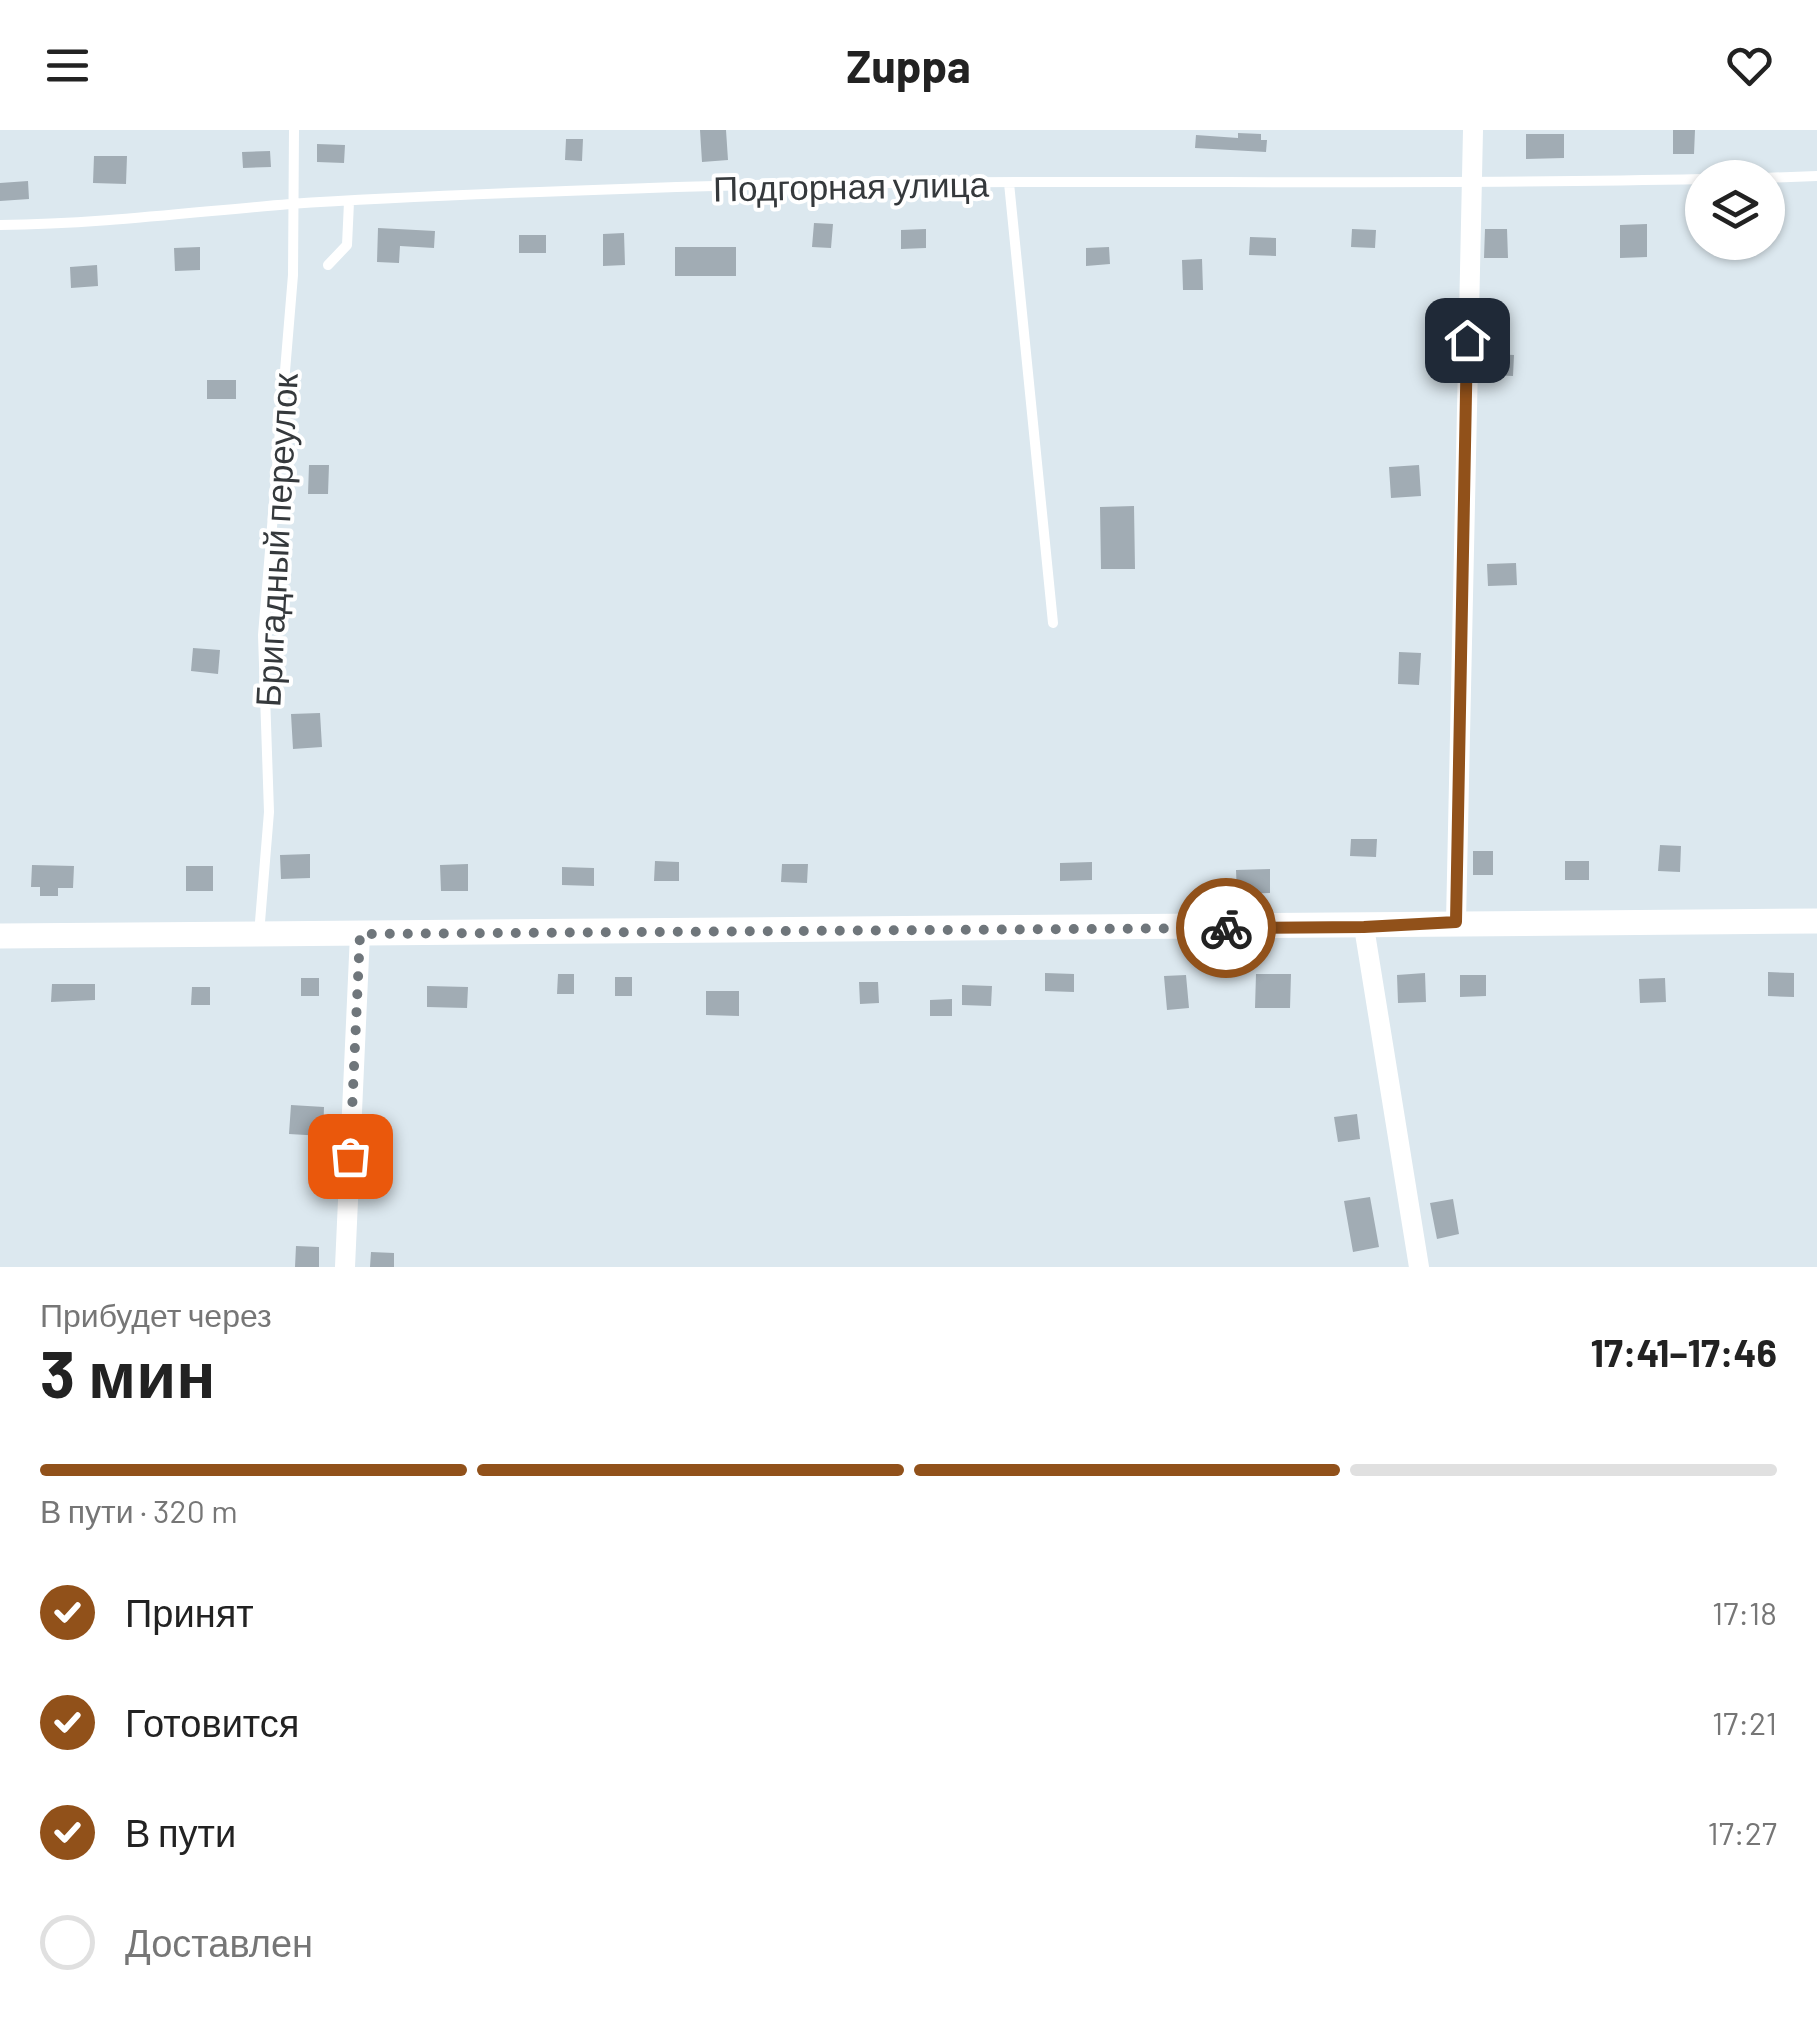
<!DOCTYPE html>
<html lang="ru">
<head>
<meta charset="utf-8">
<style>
	:root { --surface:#fff; --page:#f6f6f6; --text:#222; --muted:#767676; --line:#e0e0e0; --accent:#91511a }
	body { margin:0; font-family:Barlow,sans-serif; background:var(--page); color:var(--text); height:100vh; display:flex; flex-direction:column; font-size:38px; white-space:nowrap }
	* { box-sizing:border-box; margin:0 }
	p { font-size:32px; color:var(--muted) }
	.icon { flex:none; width:55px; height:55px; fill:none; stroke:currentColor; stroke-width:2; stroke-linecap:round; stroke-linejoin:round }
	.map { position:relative; height:1137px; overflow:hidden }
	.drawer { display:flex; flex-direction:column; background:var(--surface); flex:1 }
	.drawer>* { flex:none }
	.fabs { position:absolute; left:1685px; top:30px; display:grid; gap:20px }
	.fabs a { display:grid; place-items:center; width:100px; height:100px; border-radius:50%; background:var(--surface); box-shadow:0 2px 8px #0004; font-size:50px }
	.pin { position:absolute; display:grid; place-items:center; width:85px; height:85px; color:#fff; margin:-42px; border-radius:20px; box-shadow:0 5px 15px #0006 }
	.courier { position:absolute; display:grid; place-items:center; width:100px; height:100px; margin:-50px; border:8px solid #91511a; border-radius:50%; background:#fff; color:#222; box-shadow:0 2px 12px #0007 }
	.summary em { font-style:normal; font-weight:700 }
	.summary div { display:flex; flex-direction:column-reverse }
	.summary { display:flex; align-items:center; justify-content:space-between; height:170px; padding:0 40px }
	h1 { font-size:65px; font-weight:700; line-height:75px }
	.bar { display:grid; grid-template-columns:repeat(4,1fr); gap:15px 10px; align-content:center; height:120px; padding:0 40px }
	.bar i { height:12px; border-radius:8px; background:var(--line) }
	.bar .on { background:var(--accent) }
	.bar p { grid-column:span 4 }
	ol { padding:0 40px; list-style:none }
	li { display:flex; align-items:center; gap:30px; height:110px }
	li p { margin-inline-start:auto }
	li .icon { padding:10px; border-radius:50%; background:var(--accent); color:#fff; stroke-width:4 }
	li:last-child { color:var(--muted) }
	li i { width:55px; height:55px; border:5px solid var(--line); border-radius:50% }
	header { display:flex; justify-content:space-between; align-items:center; height:130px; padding:0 40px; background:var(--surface); font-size:45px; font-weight:700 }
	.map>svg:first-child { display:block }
	.building { fill:#a1acb4 }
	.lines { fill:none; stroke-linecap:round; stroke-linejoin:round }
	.service { stroke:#fff; stroke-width:10 }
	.minor { stroke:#fff; stroke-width:20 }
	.tertiary { stroke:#fff; stroke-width:25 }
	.done { stroke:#6f767b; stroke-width:10; stroke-dasharray:0 18 }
	.route { stroke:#91511a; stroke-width:12 }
	.labels { text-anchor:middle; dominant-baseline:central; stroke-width:8; stroke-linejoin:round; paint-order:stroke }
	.street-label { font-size:35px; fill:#35393c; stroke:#fff }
</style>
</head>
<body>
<header><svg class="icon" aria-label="menu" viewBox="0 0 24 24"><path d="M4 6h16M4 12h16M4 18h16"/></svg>Zuppa<svg class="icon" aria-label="heart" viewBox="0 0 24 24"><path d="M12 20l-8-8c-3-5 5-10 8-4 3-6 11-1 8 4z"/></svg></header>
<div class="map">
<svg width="1817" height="1137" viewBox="0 0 1817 1137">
	<rect width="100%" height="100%" fill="#dce8ef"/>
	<!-- building -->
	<path class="building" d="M700 0H726L728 30 702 32Z
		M1673 0H1695L1694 24H1673Z
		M1238 3 1261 4V10H1267L1266 22 1195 18 1196 5 1238 8Z
		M1526 4H1564V28L1526 29Z
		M566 9H583L582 31 565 30Z
		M317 14 345 15 344 33 317 32Z
		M270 21 271 37 243 38 242 22Z
		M94 26H127L126 54 93 53Z
		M28 51 29 69 0 71V53Z
		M814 93 833 94 831 118 812 117Z
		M1647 94V127L1620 128V95Z
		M378 98 435 101 434 118 400 116 399 133 377 132Z
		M926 99V118L901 119V100Z
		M1352 99 1376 100 1375 118 1351 117Z
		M1485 99H1507L1508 128H1484Z
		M624 103 625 135 603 136V104Z
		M519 105H546V123H519Z
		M1250 107 1276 108V126L1249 125Z
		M200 117V140L175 141 174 118Z
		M675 117H736V146H675Z
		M1109 117 1110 134 1086 136V118Z
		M1202 129 1203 160H1183L1182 130Z
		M97 135 98 156 71 158 70 137Z
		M1491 224 1514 225 1513 246 1490 245Z
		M207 250H236V269H207Z
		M309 335H329L328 364H308Z
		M1419 335 1421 366 1391 368 1389 337Z
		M1134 376 1135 439H1101L1100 377Z
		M1516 433 1517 455 1488 456 1487 434Z
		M193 518 220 520 218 544 191 541Z
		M1399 522 1421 523 1419 555 1398 554Z
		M320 583 322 617 293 619 291 584Z
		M1351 709H1377L1376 727 1350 726Z
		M1660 715 1681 716 1680 742 1658 741Z
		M1473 721H1493V745H1473Z
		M310 724V748L281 749 280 725Z
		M655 731 679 732V751H654Z
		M1565 731H1589V750H1565Z
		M1092 732V750L1060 751V733Z
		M468 734V761H441L440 735Z
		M782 734H808L807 753 781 752Z
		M32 735 74 736 73 758H58V766H40V757H31Z
		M186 736H213V761H186Z
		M562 737 594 738V756L562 755Z
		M1270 739V763L1237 764 1236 740Z
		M1768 842 1794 843V867L1768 866Z
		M1045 843 1074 844V862L1045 861Z
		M1425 843 1426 872 1398 873 1397 845Z
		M558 844H574V864H557Z
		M1256 844H1291L1290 878H1255Z
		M1186 845 1189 878 1167 880 1164 846Z
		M1460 845H1486V866L1460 867Z
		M615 847H632V866H615Z
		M301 848H319V866H301Z
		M1665 848 1666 872 1640 873 1639 849Z
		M859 852H878L879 873 860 874Z
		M52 854H95V870L51 872Z
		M962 855 992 856 991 876 962 875Z
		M427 856 468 857 467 878 427 877Z
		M192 857H210V875H191Z
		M706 861H739V886L706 885Z
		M952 869V886H930V870Z
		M291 975 324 977 323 1006 289 1004Z
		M1357 984 1360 1009 1338 1012 1334 987Z
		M1370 1067 1379 1117 1353 1122 1344 1071Z
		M1453 1069 1459 1104 1437 1109 1430 1073Z
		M296 1116 319 1117V1137H295Z
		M371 1122 394 1123V1137H370Z"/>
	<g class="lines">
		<!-- service -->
		<path class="service" d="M1763 48 1817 46
			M1009 53 1053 493
			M0 95C98 94 193 82 290 74 409 66 530 62 649 58 1000 46 1352 57 1702 49
			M328 135 347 115 349 72
			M259 804 269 682 263 505 293 145 294 0"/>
		<!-- minor -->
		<path class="minor" d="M1456 792 1473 0
			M1364 797 1419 1137
			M345 1137 360 804"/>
		<!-- tertiary -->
		<path class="tertiary" d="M0 806 1817 791"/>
	</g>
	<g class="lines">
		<!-- done -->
		<path class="done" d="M350 1026 360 804 1226 798"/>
		<!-- route -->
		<path class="route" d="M1226 798 1364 797 1456 792 1467 210"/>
	</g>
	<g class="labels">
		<!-- street labels -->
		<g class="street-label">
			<text transform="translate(851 55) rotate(-1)">Подгорная улица</text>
			<text transform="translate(275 410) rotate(-87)">Бригадный переулок</text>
		</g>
	</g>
</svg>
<div class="fabs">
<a><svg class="icon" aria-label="layers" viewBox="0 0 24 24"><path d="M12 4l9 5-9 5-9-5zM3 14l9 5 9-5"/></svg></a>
</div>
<div class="pin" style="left:350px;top:1026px;background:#ea580c"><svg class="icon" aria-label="bag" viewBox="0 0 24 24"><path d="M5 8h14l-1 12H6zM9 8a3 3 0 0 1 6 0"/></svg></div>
<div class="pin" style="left:1467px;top:210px;background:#1f2937"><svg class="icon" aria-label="home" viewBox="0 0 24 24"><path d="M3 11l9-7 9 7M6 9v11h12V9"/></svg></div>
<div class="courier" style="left:1226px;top:798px"><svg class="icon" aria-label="bike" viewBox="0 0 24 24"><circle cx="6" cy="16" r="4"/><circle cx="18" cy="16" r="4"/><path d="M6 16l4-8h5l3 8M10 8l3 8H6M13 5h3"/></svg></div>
</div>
<section class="drawer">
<div class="summary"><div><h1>3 мин</h1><p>Прибудет через</p></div><em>17:41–17:46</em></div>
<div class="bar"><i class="on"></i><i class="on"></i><i class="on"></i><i></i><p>В пути · 320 m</p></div>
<ol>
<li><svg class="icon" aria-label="check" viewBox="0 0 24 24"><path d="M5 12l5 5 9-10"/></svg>Принят<p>17:18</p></li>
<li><svg class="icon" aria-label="check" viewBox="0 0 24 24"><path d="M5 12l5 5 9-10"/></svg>Готовится<p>17:21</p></li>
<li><svg class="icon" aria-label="check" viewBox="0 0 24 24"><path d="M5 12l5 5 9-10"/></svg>В пути<p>17:27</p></li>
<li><i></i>Доставлен</li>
</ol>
</section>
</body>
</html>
